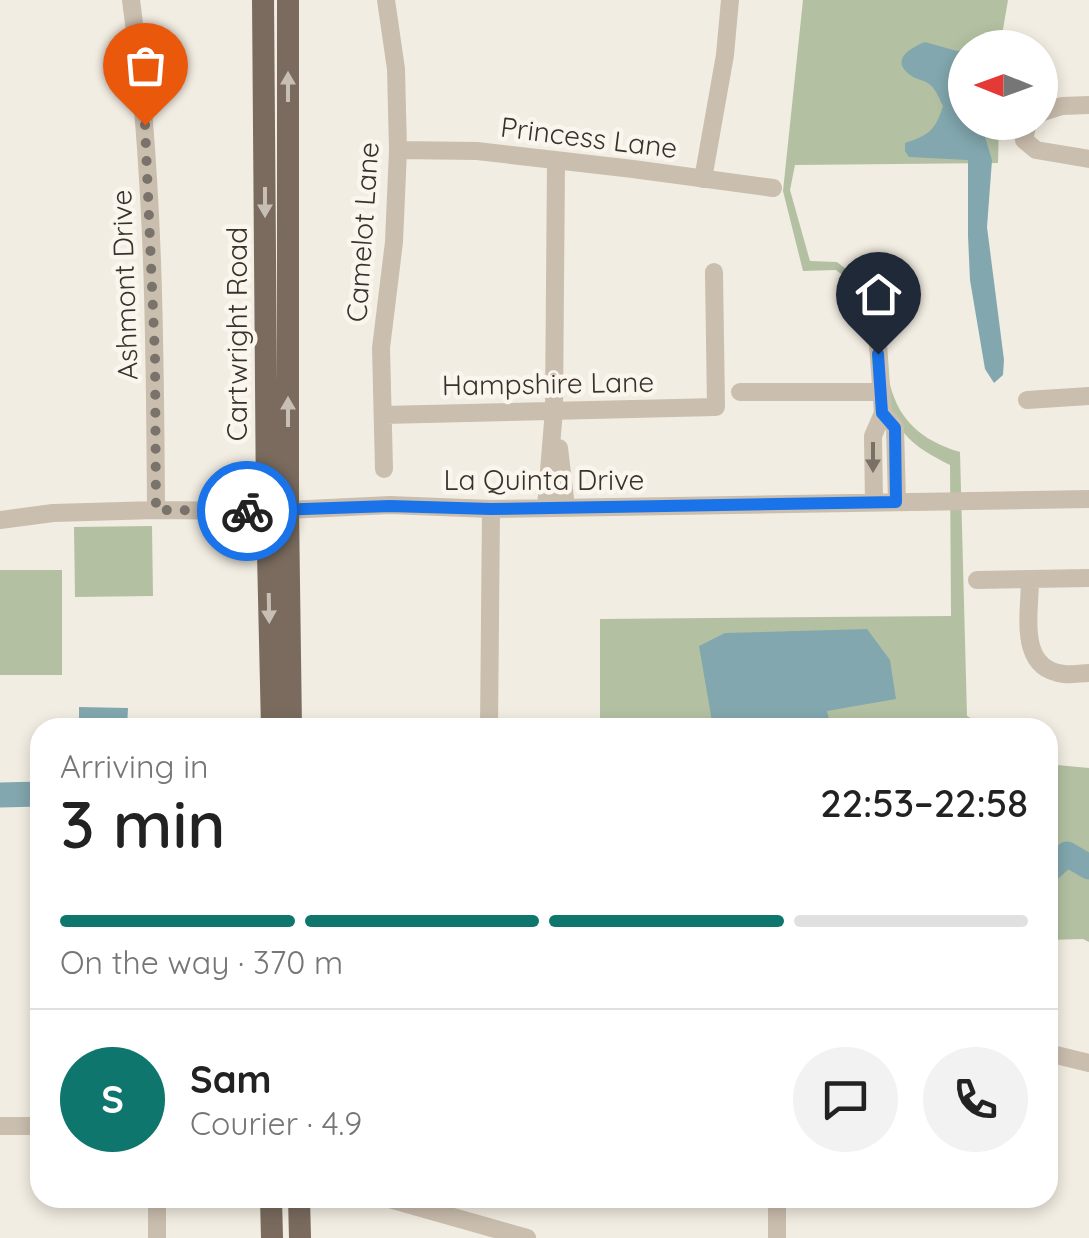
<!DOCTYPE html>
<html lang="en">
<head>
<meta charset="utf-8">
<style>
	:root { --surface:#fff; --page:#f2f2f2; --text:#222; --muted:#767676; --line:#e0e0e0; --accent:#0f766e }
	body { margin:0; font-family:Quicksand,sans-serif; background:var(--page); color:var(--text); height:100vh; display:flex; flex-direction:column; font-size:38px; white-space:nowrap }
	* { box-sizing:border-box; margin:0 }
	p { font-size:32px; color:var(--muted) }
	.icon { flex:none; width:55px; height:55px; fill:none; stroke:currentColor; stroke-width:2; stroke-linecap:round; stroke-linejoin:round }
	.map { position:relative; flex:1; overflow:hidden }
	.panel { position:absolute; left:30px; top:718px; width:1028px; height:490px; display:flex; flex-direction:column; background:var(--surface); border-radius:30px; box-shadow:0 5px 15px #0003 }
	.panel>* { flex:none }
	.needle { width:65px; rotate:271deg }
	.fabs { position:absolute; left:948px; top:30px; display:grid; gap:20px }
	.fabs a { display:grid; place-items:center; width:110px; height:110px; border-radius:50%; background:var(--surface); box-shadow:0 5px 15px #0003; font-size:50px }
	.pin { position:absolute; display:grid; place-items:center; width:85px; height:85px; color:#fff; margin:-102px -42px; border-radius:50% 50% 50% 0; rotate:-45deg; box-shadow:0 0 10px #0007 }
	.pin .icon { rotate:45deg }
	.courier { position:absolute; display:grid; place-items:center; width:100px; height:100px; margin:-50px; border:8px solid #1a73e8; border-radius:50%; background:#fff; color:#222; box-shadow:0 2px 12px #0007 }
	.head em { font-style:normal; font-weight:600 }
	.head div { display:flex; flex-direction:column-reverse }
	.head { display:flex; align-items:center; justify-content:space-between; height:170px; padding:0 30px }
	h1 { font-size:65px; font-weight:600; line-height:75px }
	.bar { display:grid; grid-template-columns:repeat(4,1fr); gap:15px 10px; align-content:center; height:120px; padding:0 30px }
	.bar i { height:12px; border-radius:8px; background:var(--line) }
	.bar .selected { background:var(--accent) }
	.bar p { grid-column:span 4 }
	.line { display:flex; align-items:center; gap:25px; padding:0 30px; border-top:2px solid var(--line) }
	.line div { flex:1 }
	.round { display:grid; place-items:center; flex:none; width:105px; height:105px; border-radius:52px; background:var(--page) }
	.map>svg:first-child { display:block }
	.green { fill:#b3c1a2 }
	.water { fill:#82a7ae }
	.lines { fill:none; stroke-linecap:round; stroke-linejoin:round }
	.river { stroke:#82a7ae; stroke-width:25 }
	.minor { stroke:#cabeae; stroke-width:18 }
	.major { stroke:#7a6b5e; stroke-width:22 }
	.oneway { fill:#c7beb4 }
	.oneway2 { fill:#7a7166 }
	.done { stroke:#7a736c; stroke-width:10; stroke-dasharray:0 18 }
	.route { stroke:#1a73e8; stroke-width:12 }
	.labels { text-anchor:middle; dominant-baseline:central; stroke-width:9; stroke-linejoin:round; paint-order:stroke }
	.street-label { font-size:28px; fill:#39322c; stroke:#faf6ee }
</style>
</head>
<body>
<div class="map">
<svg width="1089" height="1238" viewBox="0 0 1089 1238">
	<rect width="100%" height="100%" fill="#f2ede2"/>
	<!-- green -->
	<path class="green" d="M803 0H1008L1000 47 965 48V122L999 123 998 163 795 165 790 190 810 261 837 262 883 298C886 367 879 428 960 452L967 716 987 727 600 728V619L951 616 950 465C934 457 915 447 904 433 880 403 880 339 875 301L836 270 803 271 783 191Z
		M152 526 153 596 75 597 74 527Z
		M0 570H62V675H0Z
		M1048 759 1057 765 1089 768V942L1083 939 1048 940Z"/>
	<!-- water -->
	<path class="water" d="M925 42 957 51 965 50V122L986 123 985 137 992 160 987 227 1004 360 1003 375 994 383 985 369 970 280 968 236V160L909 157 905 151V143C929 135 935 131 943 106 939 98 936 89 929 84 922 79 921 81 913 77 889 62 907 49 925 42Z
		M867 629 890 660 896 699 827 711 831 727H713L699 646 725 633Z
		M79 707 128 708 127 727H79Z"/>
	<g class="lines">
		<!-- river -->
		<path class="river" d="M0 795 40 794
			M1048 871 1067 854 1089 867"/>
		<!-- minor -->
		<path class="minor" d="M131 0C154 169 155 340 156 510
			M1040 113 1062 106 1089 105
			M1028 122 1024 140 1036 150 1089 159
			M398 150 477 151 633 169 773 188
			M703 179 725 55 730 0
			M862 275 876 317 883 413 873 436 874 502
			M740 392H881
			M1027 400 1089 396
			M883 413 895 427 897 502
			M383 415 716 407 714 272
			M559 448 566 507
			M384 469 381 348 394 242 398 150 396 69 386 0
			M546 507 554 410 556 161
			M0 520 53 513 156 510 267 511 390 505 491 509 1089 499
			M1030 579C1030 613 1017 669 1064 674 1072 675 1081 673 1089 673
			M977 580 1089 578
			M489 728 491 509
			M1048 1053 1089 1063
			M0 1126H40
			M157 1198V1238
			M386 1198 527 1238
			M777 1198V1238"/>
		<!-- major -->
		<path class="major" d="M263 0 267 511 272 728
			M288 0V510L291 728
			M271 1198 272 1238
			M299 1198 300 1238"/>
	</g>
	<!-- one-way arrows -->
	<defs><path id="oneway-solid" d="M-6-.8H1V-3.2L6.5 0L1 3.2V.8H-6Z" transform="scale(2.5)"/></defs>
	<g class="oneway">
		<use href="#oneway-solid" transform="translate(288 87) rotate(-90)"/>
		<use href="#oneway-solid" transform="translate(265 202) rotate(90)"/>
		<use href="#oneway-solid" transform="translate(288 412) rotate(-90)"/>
		<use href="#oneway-solid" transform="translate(269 608) rotate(89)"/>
	</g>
	<use class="oneway2" href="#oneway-solid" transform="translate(873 457) rotate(90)"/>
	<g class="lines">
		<!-- done -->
		<path class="done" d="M145 125 155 356 156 510 247 511"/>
		<!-- route -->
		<path class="route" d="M247 511 390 506 491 509 896 502 895 428 882 413 878 354"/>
	</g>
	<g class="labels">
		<!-- street labels -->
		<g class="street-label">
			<text transform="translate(589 137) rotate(7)">Princess Lane</text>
			<text transform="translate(362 232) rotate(-86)">Camelot Lane</text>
			<text transform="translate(124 285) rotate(-92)">Ashmont Drive</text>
			<text transform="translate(236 334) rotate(-90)">Cartwright Road</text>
			<text transform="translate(548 383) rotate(-1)">Hampshire Lane</text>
			<text x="544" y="479">La Quinta Drive</text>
		</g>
	</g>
</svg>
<div class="fabs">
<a><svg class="needle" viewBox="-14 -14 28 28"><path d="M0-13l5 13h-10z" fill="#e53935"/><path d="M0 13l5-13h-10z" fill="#767676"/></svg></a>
</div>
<div class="pin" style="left:145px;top:125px;background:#ea580c"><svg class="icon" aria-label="bag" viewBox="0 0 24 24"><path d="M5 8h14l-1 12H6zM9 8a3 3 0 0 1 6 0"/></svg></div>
<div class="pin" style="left:878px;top:354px;background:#1f2937"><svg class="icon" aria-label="home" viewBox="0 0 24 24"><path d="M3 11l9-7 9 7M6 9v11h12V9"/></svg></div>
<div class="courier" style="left:247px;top:511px"><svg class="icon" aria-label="bike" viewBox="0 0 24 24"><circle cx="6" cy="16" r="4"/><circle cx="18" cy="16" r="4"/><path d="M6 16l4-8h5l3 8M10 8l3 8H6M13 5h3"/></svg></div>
<section class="panel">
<div class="head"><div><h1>3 min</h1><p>Arriving in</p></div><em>22:53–22:58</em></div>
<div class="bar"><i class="selected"></i><i class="selected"></i><i class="selected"></i><i></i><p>On the way · 370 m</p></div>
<div class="line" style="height:180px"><b class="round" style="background:var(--accent);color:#fff">S</b><div><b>Sam</b><p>Courier · 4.9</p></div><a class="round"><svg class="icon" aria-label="chat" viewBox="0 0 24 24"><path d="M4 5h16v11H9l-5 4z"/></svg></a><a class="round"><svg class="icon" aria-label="phone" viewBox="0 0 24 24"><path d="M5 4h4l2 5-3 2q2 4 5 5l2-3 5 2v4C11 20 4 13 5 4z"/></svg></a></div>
</section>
</div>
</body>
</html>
